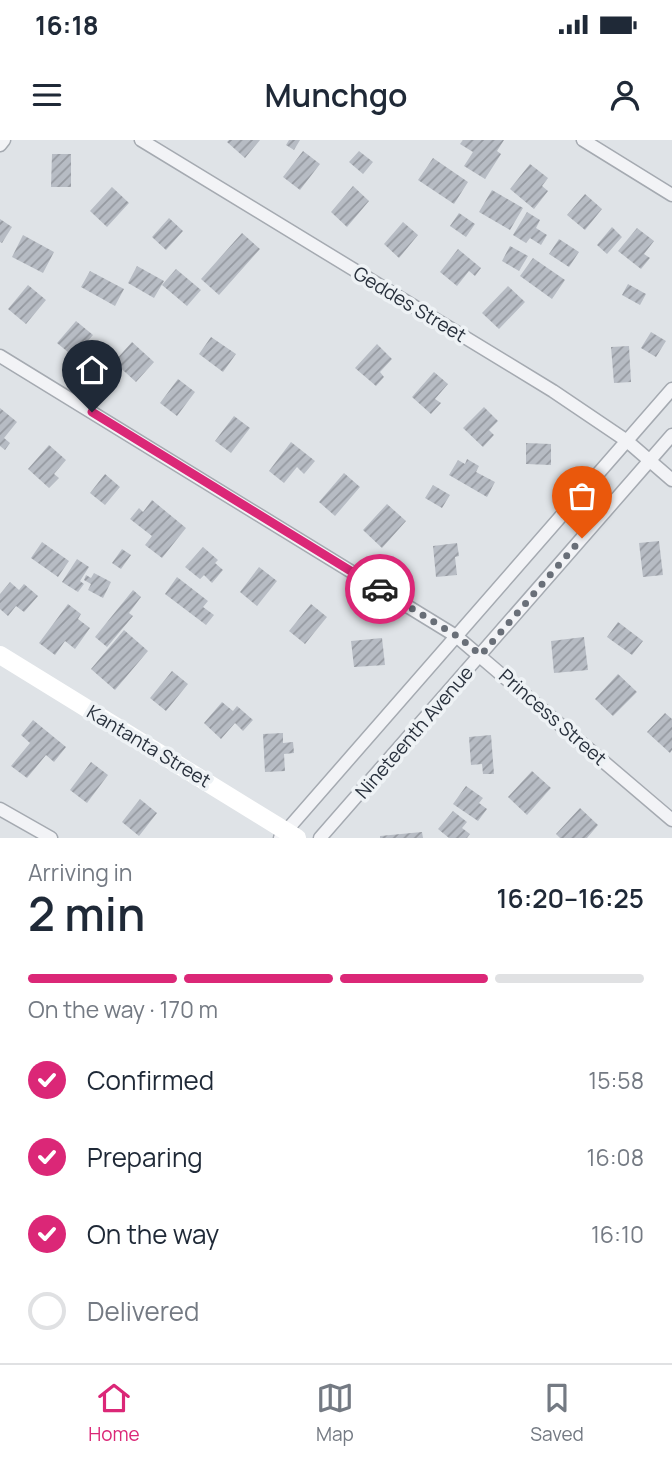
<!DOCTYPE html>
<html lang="en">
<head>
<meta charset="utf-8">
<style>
	:root { --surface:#fff; --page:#f2f2f3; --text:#1f2937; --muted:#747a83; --line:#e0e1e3; --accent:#db2777 }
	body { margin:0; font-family:Manrope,sans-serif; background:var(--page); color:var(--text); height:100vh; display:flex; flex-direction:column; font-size:26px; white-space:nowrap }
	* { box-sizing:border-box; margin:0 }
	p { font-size:23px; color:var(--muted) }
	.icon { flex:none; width:38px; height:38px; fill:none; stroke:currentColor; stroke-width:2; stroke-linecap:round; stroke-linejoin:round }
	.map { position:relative; height:698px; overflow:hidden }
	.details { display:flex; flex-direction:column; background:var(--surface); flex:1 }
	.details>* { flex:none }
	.pin { position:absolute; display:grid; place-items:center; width:60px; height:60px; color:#fff; margin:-72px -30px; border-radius:50% 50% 50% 0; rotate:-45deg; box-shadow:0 0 7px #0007 }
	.pin .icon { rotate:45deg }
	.courier { position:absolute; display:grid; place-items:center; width:70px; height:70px; margin:-35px; border:5px solid #db2777; border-radius:50%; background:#fff; color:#222; box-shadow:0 2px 9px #0007 }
	.head em { font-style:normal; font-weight:600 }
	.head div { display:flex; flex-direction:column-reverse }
	.head { display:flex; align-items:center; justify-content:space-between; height:119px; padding:0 28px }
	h1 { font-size:46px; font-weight:600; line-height:52px }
	.bar { display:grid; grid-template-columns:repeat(4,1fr); gap:10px 7px; align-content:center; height:84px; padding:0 28px }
	.bar i { height:9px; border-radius:5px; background:var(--line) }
	.bar .selected { background:var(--accent) }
	.bar p { grid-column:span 4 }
	ol { padding:0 28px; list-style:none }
	li { display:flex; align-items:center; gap:21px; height:77px }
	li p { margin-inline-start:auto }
	li .icon { padding:7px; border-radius:50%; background:var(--accent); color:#fff; stroke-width:4 }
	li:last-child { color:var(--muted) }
	li i { width:38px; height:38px; border:4px solid var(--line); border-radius:50% }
	.status { display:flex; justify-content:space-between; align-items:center; height:49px; padding:0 35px; background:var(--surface); direction:ltr }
	.status svg { height:19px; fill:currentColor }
	header { display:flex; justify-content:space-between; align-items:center; height:91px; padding:0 28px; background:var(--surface); font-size:32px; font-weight:600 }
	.tabs { display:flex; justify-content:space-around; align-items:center; height:98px; border-top:2px solid var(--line); background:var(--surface); font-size:19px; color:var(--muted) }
	.tabs a { display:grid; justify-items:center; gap:4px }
	.tabs .selected { color:var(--accent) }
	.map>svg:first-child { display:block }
	.building { fill:url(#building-hatch) }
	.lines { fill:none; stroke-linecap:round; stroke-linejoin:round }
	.street-casing { stroke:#a5aab1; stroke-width:15 }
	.street { stroke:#f2f3f6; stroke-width:12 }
	.secondary { stroke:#fff; stroke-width:18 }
	.done { stroke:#696f78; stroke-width:7; stroke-dasharray:0 12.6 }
	.route { stroke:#db2777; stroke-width:9 }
	.labels { text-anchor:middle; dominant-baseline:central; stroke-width:7; stroke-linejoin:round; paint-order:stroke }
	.street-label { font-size:19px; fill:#29313d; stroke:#eef2f5 }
</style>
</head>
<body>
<div class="status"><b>16:18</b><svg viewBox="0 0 49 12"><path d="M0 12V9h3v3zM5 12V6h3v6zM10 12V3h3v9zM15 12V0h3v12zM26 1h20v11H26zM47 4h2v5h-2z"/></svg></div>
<header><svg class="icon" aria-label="menu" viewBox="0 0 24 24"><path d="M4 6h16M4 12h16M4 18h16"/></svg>Munchgo<svg class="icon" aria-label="person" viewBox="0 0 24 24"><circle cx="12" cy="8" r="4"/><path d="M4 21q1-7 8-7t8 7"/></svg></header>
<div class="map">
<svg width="672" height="698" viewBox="0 0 672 698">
	<defs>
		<pattern id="building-hatch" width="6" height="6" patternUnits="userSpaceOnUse" patternTransform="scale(1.75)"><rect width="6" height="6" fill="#b7bcc4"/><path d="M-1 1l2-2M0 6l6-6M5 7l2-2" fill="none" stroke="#9599a0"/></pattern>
	</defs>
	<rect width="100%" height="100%" fill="#dfe3e7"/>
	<!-- building -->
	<path class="building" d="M229 0H260L245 18 227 2Z
		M289 0H300L294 10 286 5Z
		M463 0H504L497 11 501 14 485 39 464 26 473 12 460 4Z
		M303 11 320 24 300 50 283 37Z
		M359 11 373 22 363 34 349 22Z
		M52 14H71V47H51Z
		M433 18 468 42 454 64 418 40Z
		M530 24 548 38 542 46 548 51 534 69 510 49Z
		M353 46 369 61 347 87 331 72Z
		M112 47 129 63 107 87 90 71Z
		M492 50 523 68 510 90 479 72Z
		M585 54 602 69 585 90 567 75Z
		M527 72 540 80 536 88 547 95 541 105 530 98 526 103 513 95Z
		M459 73 475 84 466 97 450 86Z
		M169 78 183 91 166 110 152 97Z
		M0 79 12 87 2 103 0 102Z
		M403 82 418 95 399 118 384 104Z
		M612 87 622 97 607 114 597 105Z
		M637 88 654 101 644 114 650 118 641 129 618 111Z
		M242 93 260 109 219 155 201 139Z
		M23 95 54 112 43 133 12 117Z
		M559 99 579 112 569 127 549 114Z
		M510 106 528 116 519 131 502 121Z
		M458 109 481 128 475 136 469 131 457 146 440 132Z
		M533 118 565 140 552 159 520 136Z
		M137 126 164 141 154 158 128 143Z
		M176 129 201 150 187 166 162 145Z
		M90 131 124 149 115 166 81 147Z
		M628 144 646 154 640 165 622 155Z
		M28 145 46 160 26 184 8 169Z
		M508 146 525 162 499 189 482 173Z
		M76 181 93 195 74 217 57 203Z
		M651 192 666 201 656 217 641 208Z
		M211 197 236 214 223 232 199 214Z
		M132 202 154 222 136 242 114 222Z
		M377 204 392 219 380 232 384 237 376 246 355 228Z
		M629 206 631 242 614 243 611 207Z
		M434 232 448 244 435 259 441 263 431 274 412 257Z
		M178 239 195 252 177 276 160 263Z
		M484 267 498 281 489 290 494 295 483 307 463 288Z
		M0 268 17 282 4 298 10 303 5 310 0 306Z
		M234 276 250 288 231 313 215 301Z
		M291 302 315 321 304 334 297 327 284 343 269 331Z
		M526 303 551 304V325L526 324Z
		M49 305 66 320 54 334 59 338 49 348 28 329Z
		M467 319 479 326 476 332 495 342 487 357 449 335 458 320 465 324Z
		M344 333 360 347 335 376 319 362Z
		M105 334 120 347 105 365 90 353Z
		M433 345 450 355 442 368 425 358Z
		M152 360 186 388 162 418 145 405 152 396 130 379 139 368 143 372Z
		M387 364 406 381 382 408 363 390Z
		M659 401 663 435 643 437 639 403Z
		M42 402 69 421 58 437 31 418Z
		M457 403 459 416 455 417 457 435 436 437 433 406Z
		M203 407 218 420 215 423 223 430 212 443 204 435 200 439 185 427Z
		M122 409 131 415 121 429 112 423Z
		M77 419 89 427 80 441 84 444 78 452 62 442Z
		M259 427 277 441 257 466 240 452Z
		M94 433 111 442 103 458 88 450 91 444 84 440 86 435 91 438Z
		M177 437 208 461 203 467 214 475 206 485 165 454Z
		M10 442 19 450 24 444 38 456 24 472 16 466 8 476 0 469V454Z
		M133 450 141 457 129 473 133 476 107 507 95 497Z
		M68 464 81 474 78 479 90 488 75 509 65 501 55 515 39 503Z
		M311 464 327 477 305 504 289 491Z
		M618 482 643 501 632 515 607 497Z
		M124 490 148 511 115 550 91 529Z
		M584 497 588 530 554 533 551 501Z
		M382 498 385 525 354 527 351 501Z
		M172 531 188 544 166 571 150 558Z
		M618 534 637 552 613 576 595 559Z
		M222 562 233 571 237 566 253 580 243 591 235 583 221 599 204 583Z
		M665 573 672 579V610L670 613 647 592Z
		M33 580 66 607 54 622 46 615 27 638 11 626 30 603 21 595Z
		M283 593V603L293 602 294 613 284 614 285 631 265 632 263 594Z
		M491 595 494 634H483L482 624 471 625 469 597Z
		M91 622 108 635 87 663 70 650Z
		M532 631 551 648 527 675 508 657Z
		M466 646 483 658 479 663 487 669 478 681 453 664Z
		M140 659 157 673 139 696 122 682Z
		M580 668 598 685 587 698H560L556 694Z
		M453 671 467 682 462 688 470 694 467 698H449L438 689Z
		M422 692 423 698H380V696Z"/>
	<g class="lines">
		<!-- street casing -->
		<g class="street-casing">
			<path id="street" d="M141 0 553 251 627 301 672 340
				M583 0 672 55
				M0 5 4 0
				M0 216 456 496 672 680
				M0 669 51 698
				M280 698 672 249
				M320 698 672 295"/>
		</g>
		<!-- street -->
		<use href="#street" class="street"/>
		<!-- secondary -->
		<path class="secondary" d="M0 515 297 698"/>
	</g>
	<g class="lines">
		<!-- done -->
		<path class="done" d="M380 449 457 496 481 515 582 398"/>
		<!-- route -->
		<path class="route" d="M92 272 380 449"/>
	</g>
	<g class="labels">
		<!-- street labels -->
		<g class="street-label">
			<text transform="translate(410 164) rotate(31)">Geddes Street</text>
			<text transform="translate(553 577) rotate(41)">Princess Street</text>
			<text transform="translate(414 592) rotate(-49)">Nineteenth Avenue</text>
			<text transform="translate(149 606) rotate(31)">Kantanta Street</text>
		</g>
	</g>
</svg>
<div class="pin" style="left:582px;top:398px;background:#ea580c"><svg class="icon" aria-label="bag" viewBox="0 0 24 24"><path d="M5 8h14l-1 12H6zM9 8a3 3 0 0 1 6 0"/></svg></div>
<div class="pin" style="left:92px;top:272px;background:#1f2937"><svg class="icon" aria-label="home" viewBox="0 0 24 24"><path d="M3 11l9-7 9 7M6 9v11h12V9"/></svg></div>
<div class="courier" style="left:380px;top:449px"><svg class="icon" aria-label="car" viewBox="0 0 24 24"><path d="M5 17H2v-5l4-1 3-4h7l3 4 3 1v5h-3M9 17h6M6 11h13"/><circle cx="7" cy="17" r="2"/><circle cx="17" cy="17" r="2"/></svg></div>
</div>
<section class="details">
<div class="head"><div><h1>2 min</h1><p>Arriving in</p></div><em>16:20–16:25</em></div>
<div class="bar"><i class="selected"></i><i class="selected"></i><i class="selected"></i><i></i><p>On the way · 170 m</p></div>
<ol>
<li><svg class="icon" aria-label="check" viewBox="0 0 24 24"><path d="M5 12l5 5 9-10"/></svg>Confirmed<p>15:58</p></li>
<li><svg class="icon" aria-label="check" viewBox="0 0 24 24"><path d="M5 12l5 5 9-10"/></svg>Preparing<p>16:08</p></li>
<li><svg class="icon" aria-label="check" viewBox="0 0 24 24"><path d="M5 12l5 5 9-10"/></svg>On the way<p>16:10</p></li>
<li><i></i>Delivered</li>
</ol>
</section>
<nav class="tabs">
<a class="selected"><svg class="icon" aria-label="home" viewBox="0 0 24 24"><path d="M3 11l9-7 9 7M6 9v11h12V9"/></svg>Home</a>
<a><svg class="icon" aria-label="map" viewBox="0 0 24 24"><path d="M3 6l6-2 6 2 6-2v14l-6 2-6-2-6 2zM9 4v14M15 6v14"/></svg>Map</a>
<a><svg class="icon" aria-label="saved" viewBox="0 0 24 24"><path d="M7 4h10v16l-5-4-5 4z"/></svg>Saved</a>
</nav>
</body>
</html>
